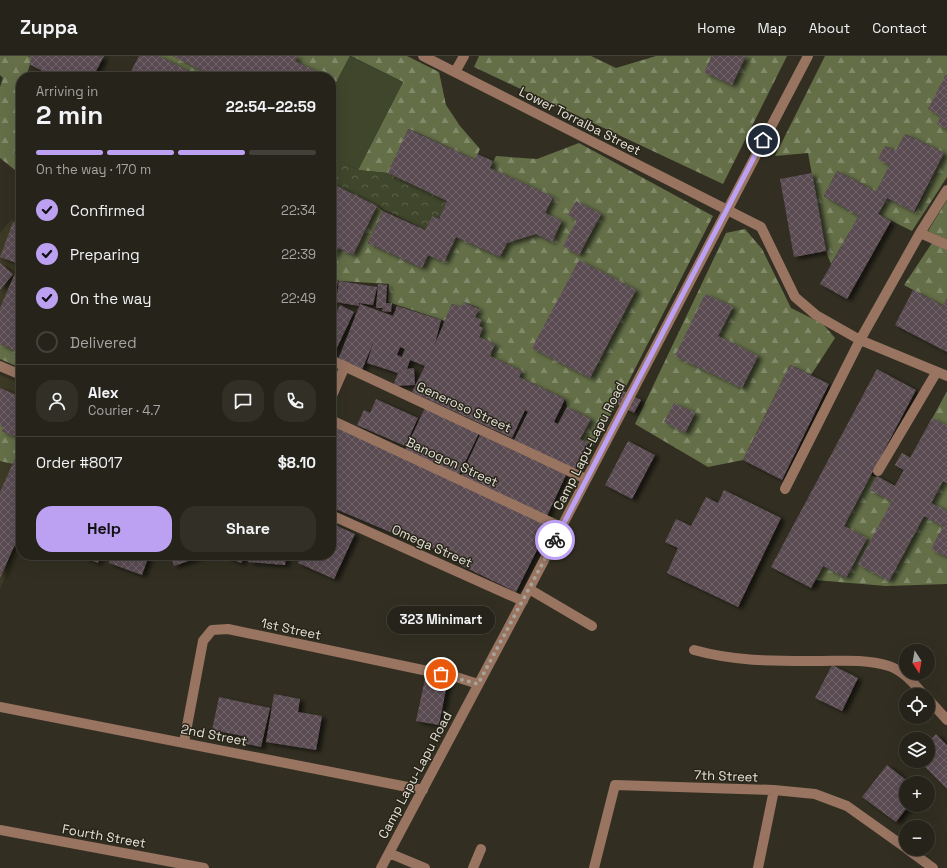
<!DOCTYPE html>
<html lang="en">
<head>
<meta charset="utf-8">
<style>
	:root { --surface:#26231a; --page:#322f27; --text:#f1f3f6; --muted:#a4a4a2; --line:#424039; --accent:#bca0f2 }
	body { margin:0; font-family:"Space Grotesk",sans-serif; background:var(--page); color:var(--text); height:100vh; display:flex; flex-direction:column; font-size:15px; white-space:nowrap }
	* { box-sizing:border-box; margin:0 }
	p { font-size:13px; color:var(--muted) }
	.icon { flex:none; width:22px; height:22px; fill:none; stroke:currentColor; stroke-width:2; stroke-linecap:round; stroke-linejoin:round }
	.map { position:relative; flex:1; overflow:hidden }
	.sheet { position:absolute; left:16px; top:16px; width:320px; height:488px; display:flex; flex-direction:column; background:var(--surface); border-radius:16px; box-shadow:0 4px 16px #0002,0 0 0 1px var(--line) }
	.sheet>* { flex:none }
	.needle { width:26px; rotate:169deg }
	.tools { position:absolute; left:899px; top:588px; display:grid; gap:8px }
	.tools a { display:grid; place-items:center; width:36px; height:36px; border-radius:50%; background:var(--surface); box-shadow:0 4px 16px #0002,0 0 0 1px var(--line); font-size:20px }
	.pin { position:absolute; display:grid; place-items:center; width:34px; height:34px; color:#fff; margin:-17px; border:2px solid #fff; border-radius:50%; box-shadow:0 1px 4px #0007 }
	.courier { position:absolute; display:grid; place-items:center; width:40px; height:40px; margin:-20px; border:3px solid #bca0f2; border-radius:50%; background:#fff; color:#222; box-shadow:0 1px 5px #0007 }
	.bubble { position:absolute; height:28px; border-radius:14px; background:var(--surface); box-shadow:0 4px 16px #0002,0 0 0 1px var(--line); font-size:13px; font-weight:700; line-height:28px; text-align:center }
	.overview em { font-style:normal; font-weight:700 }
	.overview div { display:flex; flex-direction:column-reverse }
	.overview { display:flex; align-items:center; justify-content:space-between; height:68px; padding:0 20px }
	h1 { font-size:26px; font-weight:700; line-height:30px }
	.bar { display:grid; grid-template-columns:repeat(4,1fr); gap:6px 4px; align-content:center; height:48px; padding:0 20px }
	.bar i { height:5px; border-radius:3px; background:var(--line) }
	.bar .current { background:var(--accent) }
	.bar p { grid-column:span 4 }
	.line { display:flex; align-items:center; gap:10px; padding:0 20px; border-top:1px solid var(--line) }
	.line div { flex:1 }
	.round { display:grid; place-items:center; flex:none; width:42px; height:42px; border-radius:16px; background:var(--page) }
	ol { padding:0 20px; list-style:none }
	li { display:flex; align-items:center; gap:12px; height:44px }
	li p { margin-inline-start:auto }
	li .icon { padding:4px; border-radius:50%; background:var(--accent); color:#111; stroke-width:4 }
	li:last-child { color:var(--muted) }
	li i { width:22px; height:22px; border:2px solid var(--line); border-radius:50% }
	.cta { display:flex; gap:8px; margin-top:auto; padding:8px 20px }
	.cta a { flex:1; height:46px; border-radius:16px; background:var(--accent); color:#111; font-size:16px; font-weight:700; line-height:46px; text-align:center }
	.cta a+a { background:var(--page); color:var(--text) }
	header { display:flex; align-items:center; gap:24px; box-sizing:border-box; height:56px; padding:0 20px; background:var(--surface); border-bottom:1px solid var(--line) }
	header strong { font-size:19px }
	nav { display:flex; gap:22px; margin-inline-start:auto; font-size:14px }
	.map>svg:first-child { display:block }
	.built { fill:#3c3925 }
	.forest { fill:url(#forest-firs) }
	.park { fill:url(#park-crowns) }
	.pitch { fill:#3f462b }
	.building { fill:url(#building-cross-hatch); fill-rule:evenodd; filter:url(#shadow) }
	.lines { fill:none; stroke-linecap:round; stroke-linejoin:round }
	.minor { stroke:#987461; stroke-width:10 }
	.done { stroke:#a6a49a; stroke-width:4; stroke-dasharray:0 7.2 }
	.route { stroke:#bca0f2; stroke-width:5 }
	.labels { text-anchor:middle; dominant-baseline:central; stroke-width:3; stroke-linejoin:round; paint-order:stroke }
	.street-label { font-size:13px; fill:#e4e3da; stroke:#282518 }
</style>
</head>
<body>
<header>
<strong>Zuppa</strong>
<nav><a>Home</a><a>Map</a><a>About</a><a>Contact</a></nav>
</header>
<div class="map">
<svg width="947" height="812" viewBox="0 0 947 812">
	<defs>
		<pattern id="forest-firs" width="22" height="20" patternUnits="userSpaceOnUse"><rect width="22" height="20" fill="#646f48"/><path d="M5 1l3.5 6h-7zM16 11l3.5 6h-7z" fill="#818a6a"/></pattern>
		<pattern id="park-crowns" width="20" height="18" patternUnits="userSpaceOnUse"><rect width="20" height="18" fill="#3f462b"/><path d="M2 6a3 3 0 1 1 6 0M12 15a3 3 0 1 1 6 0" fill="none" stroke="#5b6149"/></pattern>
		<pattern id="building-cross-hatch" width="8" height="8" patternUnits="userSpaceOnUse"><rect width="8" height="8" fill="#5a4b52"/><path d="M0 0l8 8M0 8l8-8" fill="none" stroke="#72656a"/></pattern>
		<filter id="shadow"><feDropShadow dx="4.5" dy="2.5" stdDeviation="2" flood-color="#0009"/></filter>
	</defs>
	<rect width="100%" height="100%" fill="#322f22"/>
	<!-- built -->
	<path class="built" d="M11 164 21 167V312L0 303V177Z
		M0 319 21 328V489L0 533Z"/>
	<!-- forest -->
	<path class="forest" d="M0 0H28L32 2 26 21H21V79L14 97 21 99V119L0 102V31L3 22 0 19Z
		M159 0H173L215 21H200Z
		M298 0H350L331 36V21H327L295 5Z
		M351 0H407L439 16 446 49 460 70 480 93 475 104 409 73 388 117 358 114 403 26Z
		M479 0H591L616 12 656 0H712L705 16 732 29 746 0H787L723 128 474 11Z
		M825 0H947V121L912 175 878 158 887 142 915 156 944 97 905 78 896 95 885 90 879 103 890 109 876 136 837 115 824 140 859 160 831 208 826 195 808 97 775 100Z
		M579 87 713 160 617 348 593 390 580 383 591 363 567 351 565 343 519 321 522 315 490 300 495 288 479 281V270L482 264 475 261 479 252 464 246 461 251 452 248 445 265 388 246 389 228 339 225 331 220V200L333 201 338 192 353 199 377 150 383 155 368 187 422 212 428 199 456 181 500 201 507 187 536 178 552 186 562 166 545 157 552 141 490 112 496 100 537 103Z
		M947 144V184L928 175Z
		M745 173 762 193 791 252 823 268 835 282 811 319 790 309 743 404 708 411 635 368 726 177Z
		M932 187 947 194V242L943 250 904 229Z
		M0 288 21 297V312L0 303Z
		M947 335V528L886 530 815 524 823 510 846 522 866 482 844 470 871 419 895 430 904 414 895 409 902 397 911 402Z
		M0 369 4 370 2 375 21 383V389L13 408 0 405Z"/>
	<!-- park -->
	<path class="park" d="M331 101 358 114 388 117 447 145 439 163 432 160 425 174 331 127Z"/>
	<!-- pitch -->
	<path class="pitch" d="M350 0 403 26 358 114 331 101V36Z"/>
	<!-- building -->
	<path class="building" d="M28 0H104L93 21H54L29 8 32 2Z
		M139 0H159L200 21H133L129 19Z
		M173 0H298L295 5 328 21H215Z
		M712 0H746L732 29 704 16Z
		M946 18 947 19V73L937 68 941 60 928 53Z
		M408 73 475 104 477 98 493 105 490 112 553 141 545 157 562 165 552 186 536 178 507 187 500 201 456 181 444 206 428 199 422 212 368 187 383 155 425 174 432 160 439 163 447 145 388 117Z
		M905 78 944 97 914 156 887 142 878 158 891 165 847 243 820 228 859 160 824 140 837 115 876 136 890 109 878 103 885 90 896 95Z
		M21 79V99L14 97Z
		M812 117 826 195 794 201 780 123Z
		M331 127 377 150 353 199 338 192 333 201 331 200Z
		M576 145 601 158 579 199 563 190 577 164 568 159Z
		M13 166 21 169V297L0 288V252L19 208 0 201Z
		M579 204 636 234 590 322 532 292Z
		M0 207 13 218 0 234Z
		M331 223 338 225 334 244 331 245Z
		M339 225 377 231 373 249 359 247V250L336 246Z
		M378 228 387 229 386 247H392L391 256 382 255 383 252H376Z
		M913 234 943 250 947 242V296L895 269Z
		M705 238 733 251 718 280 758 300 742 332 675 300Z
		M464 246 479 253 475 261 482 264 479 270 483 272 479 281 495 288 490 300 522 315 519 321 565 343 554 366 558 368 567 351 591 363 580 383 588 387 574 415 514 384 528 356 525 354 512 382 412 336 425 310 410 304 407 313 414 312 415 329 393 330 398 317 367 307 373 287 362 314 338 304 360 248 393 260 397 250 441 264 435 288 452 248 461 251ZM400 291 405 293 402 301 397 299Z
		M340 249 354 256 333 300 331 299V264L333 265Z
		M790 309 829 328 782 424 743 404Z
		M877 313 916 334 844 470 867 482 846 522 823 510 811 532 771 511Z
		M331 314 338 317 331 332Z
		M0 332 21 341V383L2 375 4 370 0 369Z
		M623 335 641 344 634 357 617 348Z
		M376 343 418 362 405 390 357 369 364 354 370 357Z
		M674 347 695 357 685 377 664 366Z
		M425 352 479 377 458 421 404 396Z
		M932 362 947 370V427L943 425 931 447 947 455V501L931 493 943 470 924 460 889 525 858 508 892 445 870 434 877 420 895 430 904 414 895 409 902 397 910 402Z
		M331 368 549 470 516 536 460 509 461 506 417 485 416 487 331 451Z
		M480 379 566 419 546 462 460 422Z
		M628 385 655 399 632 443 605 429Z
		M21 389V475L0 522V436Z
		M724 434 781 462 738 551 667 517 678 492 665 486 676 463 691 470 706 441 718 447Z
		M335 469 355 478 334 523 298 507 299 504 287 499H331V476Z
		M79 499H100L98 507Z
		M112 499H149L142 519 109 507Z
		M170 499H199L200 501 174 510Z
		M222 499H245L241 507Z
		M249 499H286L285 509 248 506Z
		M832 609 858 622 842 655 815 642Z
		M426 618 448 623 439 669 416 665Z
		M274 638 300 643 298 656 322 660 316 694 266 686Z
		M219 641 270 652 261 691 242 687 243 680 212 674Z
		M936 678 947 689V733L919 705H928V686Z
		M887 709 910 727H906V749H909L896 766 862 741Z"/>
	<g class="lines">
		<!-- minor -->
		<path class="minor" d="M423 0 761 171 795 241 816 259 860 284 947 320
			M455 16 464 0
			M920 177 947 134
			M331 304 586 423
			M0 310 21 319
			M331 342 345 310
			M331 364 561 471
			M878 415 936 317
			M785 433 860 284 920 177 947 189
			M331 459 523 545
			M529 533 592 570
			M694 594C737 606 777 605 822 605 844 605 868 603 889 610 904 615 914 628 924 639
			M928 643 947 664
			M0 651 423 734
			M184 686 203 585 212 574 228 573 456 621 478 628
			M0 774 204 812
			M907 793 933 812
			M389 797 425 812
			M381 812 529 533 808 0
			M473 812 481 793
			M594 812 615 729 774 734 815 738 847 750 906 792
			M758 812 774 734"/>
	</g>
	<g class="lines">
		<!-- done -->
		<path class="done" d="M441 618 478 628 555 484"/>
		<!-- route -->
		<path class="route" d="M555 484 763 84"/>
	</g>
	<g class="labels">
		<!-- street labels -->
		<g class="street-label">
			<text transform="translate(580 65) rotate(27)">Lower Torralba Street</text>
			<text transform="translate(464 351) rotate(25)">Generoso Street</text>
			<text transform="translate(589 390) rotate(-63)">Camp Lapu-Lapu Road</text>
			<text transform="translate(452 406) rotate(25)">Banogon Street</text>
			<text transform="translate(432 490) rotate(24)">Omega Street</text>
			<text transform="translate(291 573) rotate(12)">1st Street</text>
			<text transform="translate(214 679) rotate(11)">2nd Street</text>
			<text transform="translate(415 719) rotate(-62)">Camp Lapu-Lapu Road</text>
			<text transform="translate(726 720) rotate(2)">7th Street</text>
			<text transform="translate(104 780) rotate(10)">Fourth Street</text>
		</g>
	</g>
</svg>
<div class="tools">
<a><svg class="needle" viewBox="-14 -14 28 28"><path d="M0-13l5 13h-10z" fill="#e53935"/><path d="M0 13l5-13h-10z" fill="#a4a4a2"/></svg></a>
<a><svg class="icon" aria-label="locate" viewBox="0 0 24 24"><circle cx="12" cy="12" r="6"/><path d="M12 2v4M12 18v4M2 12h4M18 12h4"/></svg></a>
<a><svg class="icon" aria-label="layers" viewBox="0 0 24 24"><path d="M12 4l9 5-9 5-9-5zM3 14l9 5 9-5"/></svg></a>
<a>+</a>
<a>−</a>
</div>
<div class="pin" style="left:441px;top:618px;background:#ea580c"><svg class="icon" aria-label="bag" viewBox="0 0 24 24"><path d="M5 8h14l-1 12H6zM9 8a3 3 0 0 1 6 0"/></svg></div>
<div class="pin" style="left:763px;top:84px;background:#1f2937"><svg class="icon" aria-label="home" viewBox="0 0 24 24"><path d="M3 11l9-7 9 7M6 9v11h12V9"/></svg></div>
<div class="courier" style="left:555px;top:484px"><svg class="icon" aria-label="bike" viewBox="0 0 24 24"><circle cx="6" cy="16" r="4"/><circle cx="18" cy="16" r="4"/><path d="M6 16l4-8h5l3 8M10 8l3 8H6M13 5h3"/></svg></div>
<div class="bubble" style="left:387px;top:550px;width:108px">323 Minimart</div>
<section class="sheet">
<div class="overview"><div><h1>2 min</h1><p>Arriving in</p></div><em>22:54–22:59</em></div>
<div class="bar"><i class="current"></i><i class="current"></i><i class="current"></i><i></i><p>On the way · 170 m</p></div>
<ol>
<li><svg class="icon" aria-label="check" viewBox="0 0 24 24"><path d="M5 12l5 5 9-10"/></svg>Confirmed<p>22:34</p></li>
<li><svg class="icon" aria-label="check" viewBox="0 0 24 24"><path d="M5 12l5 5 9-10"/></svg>Preparing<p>22:39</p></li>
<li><svg class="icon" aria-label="check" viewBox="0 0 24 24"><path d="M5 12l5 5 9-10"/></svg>On the way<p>22:49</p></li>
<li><i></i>Delivered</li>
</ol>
<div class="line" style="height:72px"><a class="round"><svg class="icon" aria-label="person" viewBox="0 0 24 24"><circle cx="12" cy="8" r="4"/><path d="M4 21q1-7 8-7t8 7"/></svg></a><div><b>Alex</b><p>Courier · 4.7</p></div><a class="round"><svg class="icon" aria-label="chat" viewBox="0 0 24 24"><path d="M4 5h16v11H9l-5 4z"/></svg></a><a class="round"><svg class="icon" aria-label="phone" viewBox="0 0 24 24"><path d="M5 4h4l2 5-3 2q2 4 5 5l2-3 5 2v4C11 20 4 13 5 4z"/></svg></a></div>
<div class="line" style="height:52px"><div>Order #8017</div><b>$8.10</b></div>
<div class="cta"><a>Help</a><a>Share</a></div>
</section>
</div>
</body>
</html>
